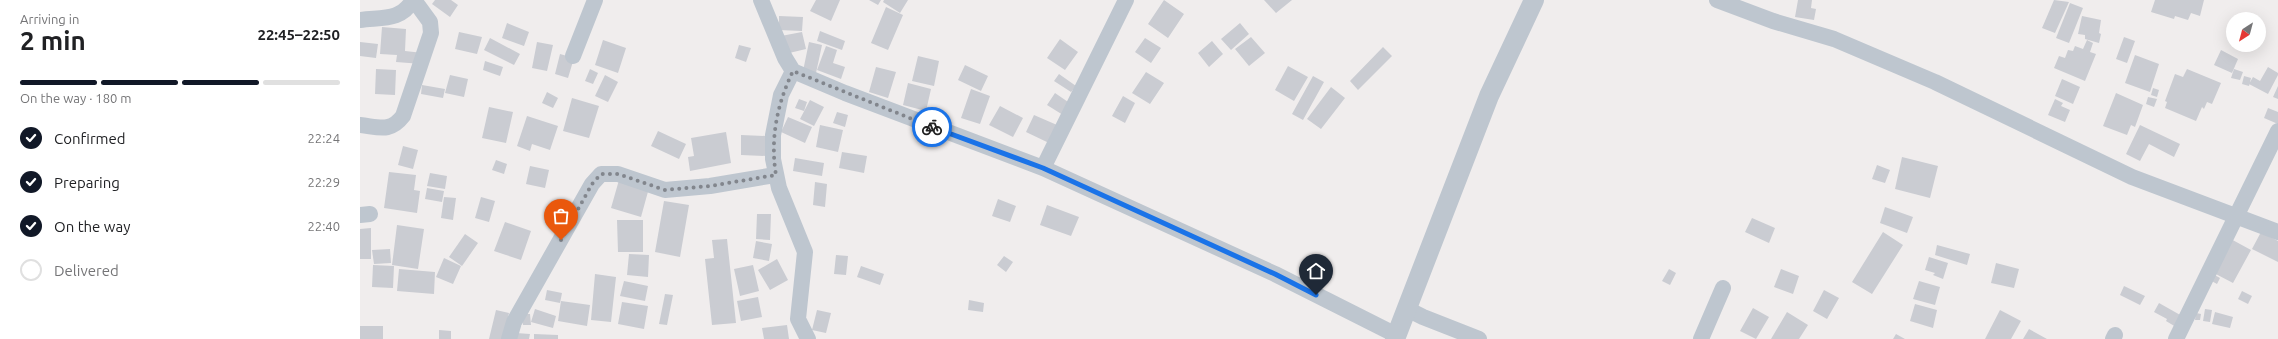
<!DOCTYPE html>
<html lang="en">
<head>
<meta charset="utf-8">
<style>
	:root { --surface:#fff; --page:#f6f6f6; --text:#202124; --muted:#757577; --line:#e0e0e0; --accent:#111827 }
	body { margin:0; font-family:Ubuntu,sans-serif; background:var(--page); color:var(--text); height:100vh; display:flex; flex-direction:column; font-size:15px; white-space:nowrap }
	* { box-sizing:border-box; margin:0 }
	p { font-size:13px; color:var(--muted) }
	.icon { flex:none; width:22px; height:22px; fill:none; stroke:currentColor; stroke-width:2; stroke-linecap:round; stroke-linejoin:round }
	.map { position:relative; flex:1; overflow:hidden }
	.drawer { display:flex; flex-direction:column; background:var(--surface); width:360px }
	.drawer>* { flex:none }
	.needle { width:26px; rotate:216deg }
	.tools { position:absolute; left:1866px; top:12px; display:grid; gap:8px }
	.tools a { display:grid; place-items:center; width:40px; height:40px; border-radius:50%; background:var(--surface); box-shadow:0 4px 16px #0002; font-size:20px }
	.pin { position:absolute; display:grid; place-items:center; width:34px; height:34px; color:#fff; margin:-41px -17px; border-radius:50% 50% 50% 0; rotate:-45deg; box-shadow:0 0 4px #0007 }
	.pin .icon { rotate:45deg }
	.courier { position:absolute; display:grid; place-items:center; width:40px; height:40px; margin:-20px; border:3px solid #1a73e8; border-radius:50%; background:#fff; color:#222; box-shadow:0 1px 5px #0007 }
	.overview em { font-style:normal; font-weight:700 }
	.overview div { display:flex; flex-direction:column-reverse }
	.overview { display:flex; align-items:center; justify-content:space-between; height:68px; padding:0 20px }
	h1 { font-size:26px; font-weight:700; line-height:30px }
	.bar { display:grid; grid-template-columns:repeat(4,1fr); gap:6px 4px; align-content:center; height:48px; padding:0 20px }
	.bar i { height:5px; border-radius:3px; background:var(--line) }
	.bar .selected { background:var(--accent) }
	.bar p { grid-column:span 4 }
	ol { padding:0 20px; list-style:none }
	li { display:flex; align-items:center; gap:12px; height:44px }
	li p { margin-inline-start:auto }
	li .icon { padding:4px; border-radius:50%; background:var(--accent); color:#fff; stroke-width:4 }
	li:last-child { color:var(--muted) }
	li i { width:22px; height:22px; border:2px solid var(--line); border-radius:50% }
	main { display:flex; flex:1; min-height:0 }
	.map>svg:first-child { display:block }
	.building { fill:#caccd2 }
	.lines { fill:none; stroke-linecap:round; stroke-linejoin:round }
	.minor { stroke:#bec6cf; stroke-width:16 }
	.tertiary { stroke:#bec6cf; stroke-width:20 }
	.done { stroke:#82868d; stroke-width:4; stroke-dasharray:0 7.2 }
	.route { stroke:#1a73e8; stroke-width:5 }
</style>
</head>
<body>
<main>
<section class="drawer">
<div class="overview"><div><h1>2 min</h1><p>Arriving in</p></div><em>22:45–22:50</em></div>
<div class="bar"><i class="selected"></i><i class="selected"></i><i class="selected"></i><i></i><p>On the way · 180 m</p></div>
<ol>
<li><svg class="icon" aria-label="check" viewBox="0 0 24 24"><path d="M5 12l5 5 9-10"/></svg>Confirmed<p>22:24</p></li>
<li><svg class="icon" aria-label="check" viewBox="0 0 24 24"><path d="M5 12l5 5 9-10"/></svg>Preparing<p>22:29</p></li>
<li><svg class="icon" aria-label="check" viewBox="0 0 24 24"><path d="M5 12l5 5 9-10"/></svg>On the way<p>22:40</p></li>
<li><i></i>Delivered</li>
</ol>
</section>
<div class="map">
<svg width="1918" height="339" viewBox="0 0 1918 339">
	<rect width="100%" height="100%" fill="#f0eded"/>
	<!-- building -->
	<path class="building" d="M75 0H91L98 5 90 17 72 4Z
		M456 0H480L471 21 450 11Z
		M509 0H521L518 5Z
		M524 0H548L540 13 523 2Z
		M804 0 824 14 808 38 788 24Z
		M904 0H932L916 13Z
		M1438 0H1452L1451 8 1456 9 1454 20 1435 17Z
		M1694 0 1709 2 1695 33 1682 28Z
		M1795 0H1844L1840 16 1831 13 1828 20 1815 16 1814 19 1791 12Z
		M1710 3 1723 8 1709 43 1696 38Z
		M526 7 543 15 528 50 511 43Z
		M419 16 443 17 442 31 419 30Z
		M1722 16 1741 20 1739 33 1741 34 1739 43 1725 39V35L1718 34Z
		M147 23 169 32 164 46 142 38Z
		M880 23 889 34 871 50 861 39Z
		M22 27 46 29 45 51 63 53 62 64 36 62 37 55 20 54Z
		M460 31 485 41 482 50 457 41Z
		M99 32 122 37 117 54 95 49Z
		M442 32 446 49 425 54 421 36Z
		M891 37 905 53 889 66 875 49Z
		M1764 37 1775 41 1767 63 1756 59Z
		M130 38 160 54 154 65 124 50Z
		M785 38 801 48 791 63 775 52Z
		M700 39 718 52 705 70 687 58Z
		M243 40 266 48 258 73 235 65Z
		M1727 40 1733 43 1730 52 1736 54 1725 81 1694 68 1699 56 1705 58 1708 50 1713 51 1715 46 1723 49Z
		M852 41 863 54 849 67 838 53Z
		M0 42 18 44 16 58 0 56Z
		M177 42 193 45 187 71 172 68Z
		M449 42 462 45 456 73 443 71Z
		M379 45 391 48 386 62 375 58Z
		M466 46 477 50 473 63 485 67 481 79 457 70Z
		M1023 47 1032 56 998 90 990 81Z
		M1861 50 1878 59 1872 73 1854 65Z
		M200 54 214 58 208 78 195 74Z
		M1775 55 1799 64 1790 92 1765 83Z
		M558 56 579 61 574 86 552 81Z
		M125 61 143 67 140 76 123 70Z
		M605 65 628 76 621 91 598 80Z
		M928 66 948 77 934 101 915 90Z
		M516 67 536 72 528 98 509 92Z
		M1908 67 1918 73V75L1908 94 1889 84 1893 77 1900 81Z
		M16 69 36 70 35 95 15 94Z
		M230 69 238 73 233 84 225 81Z
		M1827 69 1861 83 1852 104 1847 102 1844 109 1842 107 1836 121 1805 108 1807 102 1805 101 1815 74 1823 77Z
		M1874 69 1883 72 1880 80 1871 78Z
		M786 72 804 83 790 104 772 93Z
		M699 74 716 86 711 92 694 81Z
		M90 75 108 79 104 97 85 93Z
		M245 75 258 82 248 102 235 96Z
		M953 76 964 82 943 120 932 114Z
		M1884 76 1891 78 1889 86 1882 84Z
		M1702 79 1720 87 1713 104 1695 96Z
		M548 83 571 89 566 111 543 105Z
		M62 85 85 89 83 98 61 94Z
		M1918 86V99L1913 97Z
		M971 87 985 98 961 129 947 119Z
		M1793 88 1799 90 1797 97 1791 95Z
		M611 89 630 96 620 124 601 118Z
		M187 92 198 98 193 108 182 103Z
		M695 93 711 104 703 115 687 105Z
		M1756 93 1783 105 1775 127 1771 125 1767 135 1743 126Z
		M763 96 775 103 765 123 752 116Z
		M1788 97 1797 99 1794 107 1786 104Z
		M212 98 239 106 229 138 203 131Z
		M439 99 447 102 444 111 435 108Z
		M1695 99 1703 103 1701 106 1710 110 1705 122 1688 115Z
		M450 100 464 107 454 126 440 119Z
		M640 106 663 118 653 137 629 125Z
		M129 107 153 112 146 143 122 138Z
		M1908 108 1918 112V124L1904 118Z
		M477 112 488 115 485 127 473 123Z
		M674 115 697 125 689 143 666 132Z
		M167 116 198 126 190 150 172 144 170 151 157 146Z
		M428 117 452 127 445 143 421 132Z
		M460 125 483 130 478 152 456 147Z
		M1780 125 1820 144 1814 157 1789 144 1780 161 1766 154Z
		M298 131 326 144 319 159 291 146Z
		M366 132 371 163 330 171 328 157 334 156 331 138Z
		M381 135 407 136V156L381 155Z
		M43 146 58 150 53 169 38 165Z
		M482 152 507 156 504 173 479 168Z
		M1542 157 1578 166 1570 198 1535 189Z
		M435 158 464 163 462 176 433 171Z
		M136 160 147 164 144 174 132 170Z
		M1517 165 1530 170 1525 183 1512 179Z
		M170 166 189 170 185 188 166 184Z
		M29 172 56 175 54 190 60 191 57 213 24 208Z
		M70 173 87 176 85 189 67 186Z
		M259 180 289 188 281 217 251 208Z
		M455 182 467 184 465 207 453 205Z
		M67 188 84 191 82 202 65 199Z
		M84 197 96 198 93 220 81 218Z
		M121 197 135 201 129 222 115 218Z
		M638 199 656 206 650 222 632 216Z
		M304 201 329 205 320 257 295 252Z
		M687 205 719 217 711 236 680 225Z
		M1525 207 1553 217 1547 233 1520 223Z
		M397 214H411L410 240 396 239Z
		M1392 218 1415 228 1409 243 1385 232Z
		M257 220H283V252H258Z
		M145 222 171 231 161 260 134 251Z
		M37 225 64 229 58 269 32 265Z
		M11 228V259H0V229Z
		M1523 232 1543 245 1512 294 1492 282Z
		M1901 232 1918 241V262L1892 249Z
		M105 234 118 243 102 266 89 257Z
		M1869 238 1891 250 1873 283 1852 272Z
		M367 239 376 323 352 325 345 259 354 258 352 240Z
		M396 241 412 244 409 261 393 258Z
		M1577 245 1610 254 1607 265 1575 255Z
		M30 249 31 263 14 264 12 250Z
		M269 254 289 255 288 277 267 275Z
		M476 255 488 256 486 275 474 274Z
		M644 256 653 262 646 272 637 265Z
		M1569 257 1588 263 1583 279 1573 275 1575 273 1565 270Z
		M84 258 101 266 93 284 76 277Z
		M417 259 428 280 410 290 398 270Z
		M1636 263 1659 269 1654 288 1631 283Z
		M13 265 34 266 33 288 12 287Z
		M393 265 399 291 380 296 374 269Z
		M501 266 524 274 520 285 497 277Z
		M39 269 75 272 74 294 37 291Z
		M1309 269 1316 273 1310 285 1302 281Z
		M1421 269 1439 276 1433 294 1414 287Z
		M1851 273 1860 278 1857 284 1848 279Z
		M235 274 256 277 251 322 231 320Z
		M264 281 288 286 285 301 260 296Z
		M1559 281 1580 287 1575 305 1553 299Z
		M1764 286 1785 296 1780 305 1760 295Z
		M187 290 202 293 200 303 185 300Z
		M1464 290 1479 298 1467 319 1453 311Z
		M1882 291 1892 296 1888 304 1878 299Z
		M305 294 313 295 307 325 299 324Z
		M398 297 402 317 381 321 377 301Z
		M609 300 624 303 623 312 608 310Z
		M201 301 230 305 227 326 198 321Z
		M262 302 288 306 284 329 258 324Z
		M1799 303 1822 316 1816 327 1806 321 1807 319 1794 312Z
		M1555 304 1577 310 1573 328 1550 321Z
		M1393 308 1409 317 1396 339 1380 331Z
		M175 309 196 316 193 328 171 322Z
		M1845 309 1852 310 1850 322 1843 321Z
		M136 310 149 313 143 339H129Z
		M457 310 471 313 466 333 452 330Z
		M1640 310 1661 321 1651 339H1625Z
		M1427 312 1448 325 1439 339H1411Z
		M1855 312 1873 317 1870 328 1852 324Z
		M1836 313 1841 314 1840 320H1835Z
		M162 314H170L171 325H163Z
		M427 325 429 339H404L402 328Z
		M0 326H23V339H0Z
		M1669 329 1687 339H1663Z
		M79 330 91 331V339H79Z
		M156 333 170 334 169 339H156Z
		M174 334 198 335V339H174Z
		M1536 334 1545 339H1533Z"/>
	<g class="lines">
		<!-- minor -->
		<path class="minor" d="M401 0 425 58 433 71 485 93 683 168 915 274 1036 335
			M1357 0 1413 21 1474 39 1575 82 1772 177 1918 232
			M0 20C22 17 41 21 53 0
			M213 56 235 0
			M433 71 421 95 413 135V159L419 188 445 252 438 319 448 339
			M0 125C19 127 30 133 43 116L71 33 70 22 54 0
			M683 168 766 0
			M0 215 10 214
			M1047 309 1063 317 1119 339
			M149 339 154 322 232 184 241 174H258L305 190 350 186 415 175
			M1341 339 1363 288
			M1753 339 1755 335
			M1816 339 1918 131"/>
		<!-- tertiary -->
		<path class="tertiary" d="M1035 339 1129 96 1174 0"/>
	</g>
	<g class="lines">
		<!-- done -->
		<path class="done" d="M201 240 232 184 241 174H258L305 190 350 186 416 175C410 139 417 104 433 71L572 127"/>
		<!-- route -->
		<path class="route" d="M572 127 683 168 915 274 956 295"/>
	</g>
</svg>
<div class="tools">
<a><svg class="needle" viewBox="-14 -14 28 28"><path d="M0-13l5 13h-10z" fill="#e53935"/><path d="M0 13l5-13h-10z" fill="#757577"/></svg></a>
</div>
<div class="pin" style="left:201px;top:240px;background:#ea580c"><svg class="icon" aria-label="bag" viewBox="0 0 24 24"><path d="M5 8h14l-1 12H6zM9 8a3 3 0 0 1 6 0"/></svg></div>
<div class="pin" style="left:956px;top:295px;background:#1f2937"><svg class="icon" aria-label="home" viewBox="0 0 24 24"><path d="M3 11l9-7 9 7M6 9v11h12V9"/></svg></div>
<div class="courier" style="left:572px;top:127px"><svg class="icon" aria-label="bike" viewBox="0 0 24 24"><circle cx="6" cy="16" r="4"/><circle cx="18" cy="16" r="4"/><path d="M6 16l4-8h5l3 8M10 8l3 8H6M13 5h3"/></svg></div>
</div>
</main>
</body>
</html>
